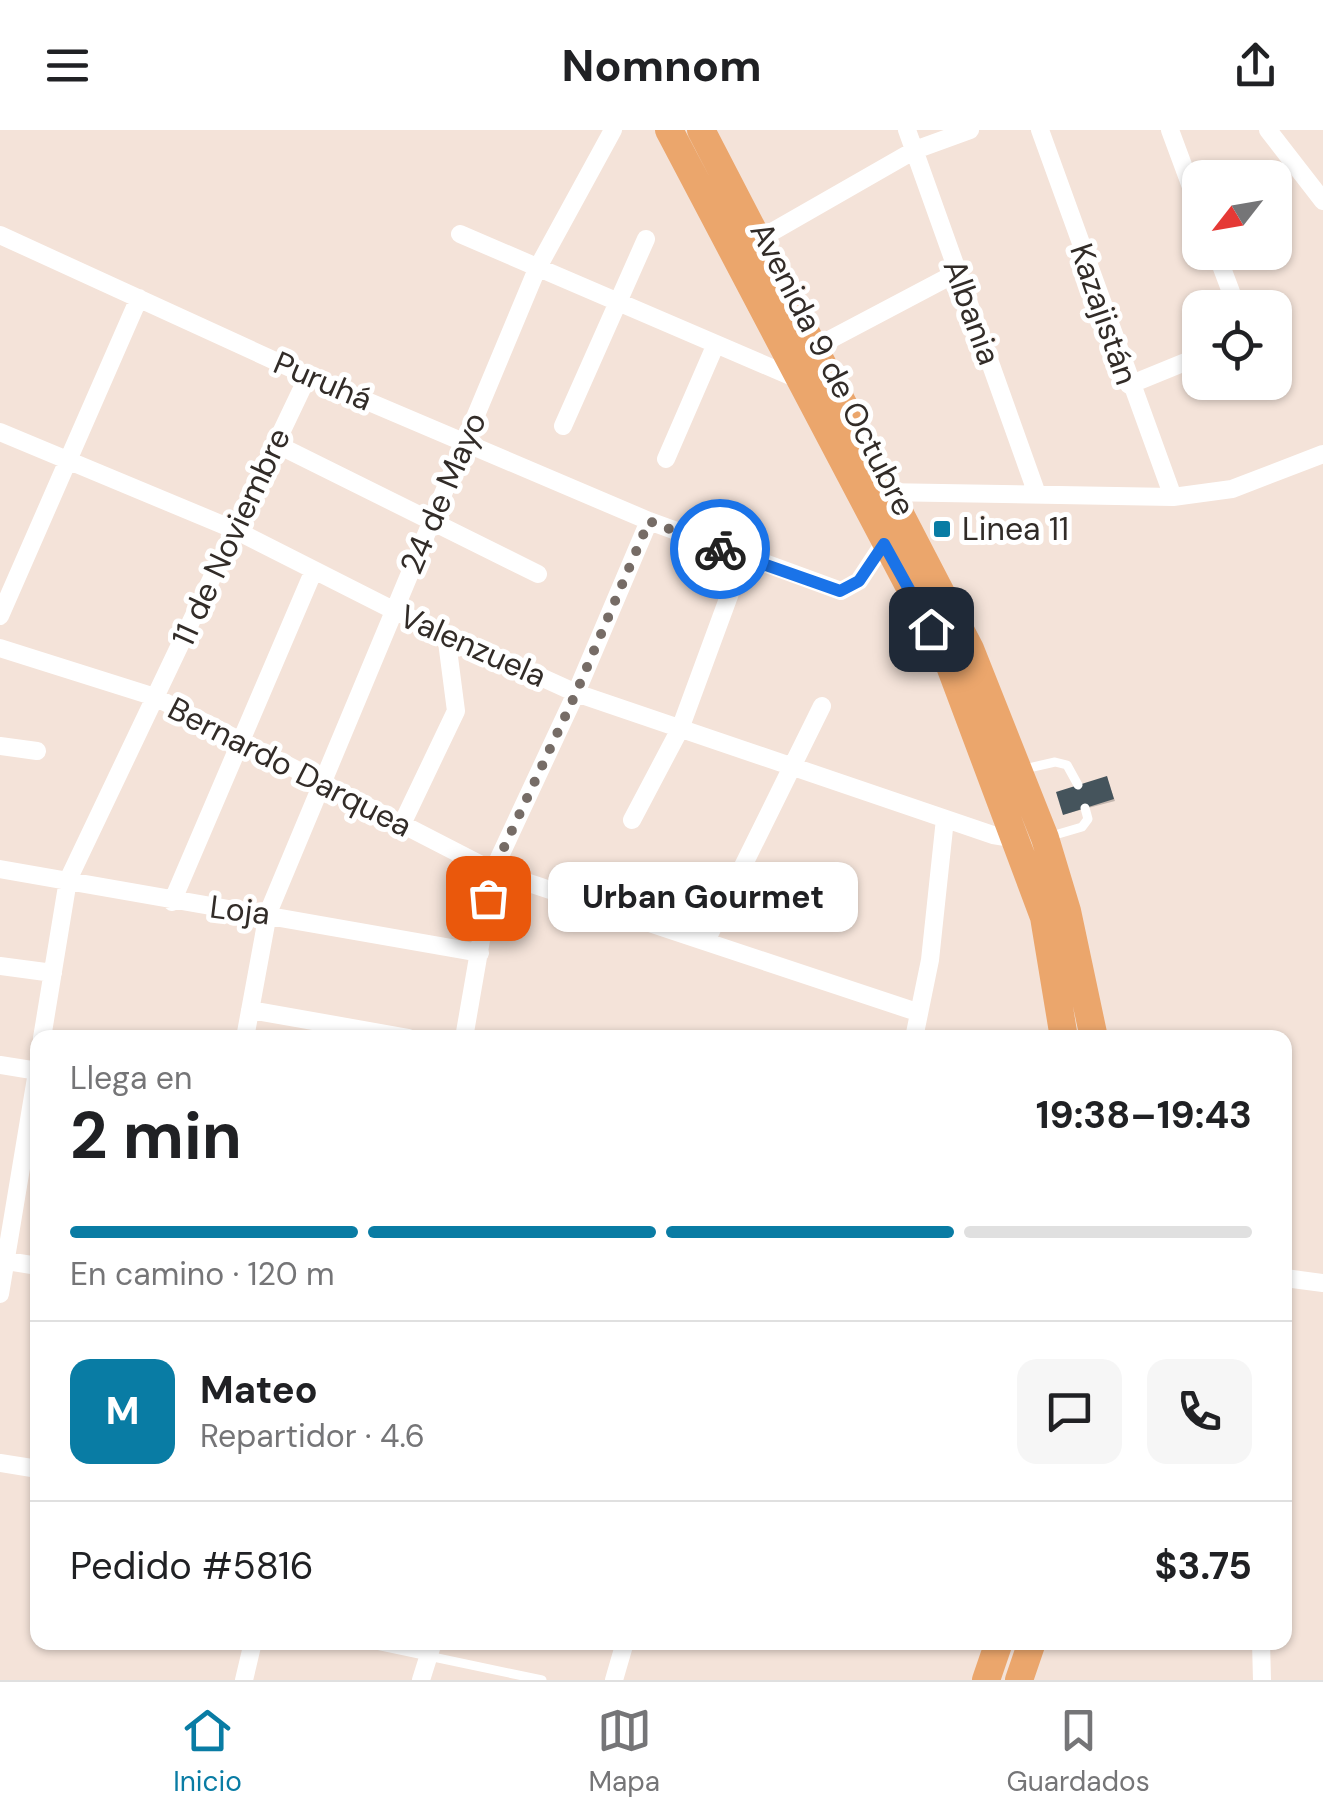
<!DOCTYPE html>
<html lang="es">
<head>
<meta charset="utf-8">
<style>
	:root { --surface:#fff; --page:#f6f6f6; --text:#202124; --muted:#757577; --line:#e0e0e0; --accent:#097ca4 }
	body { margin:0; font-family:"DM Sans",sans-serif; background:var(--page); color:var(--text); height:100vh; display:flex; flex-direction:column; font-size:38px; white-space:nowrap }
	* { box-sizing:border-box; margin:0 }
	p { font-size:32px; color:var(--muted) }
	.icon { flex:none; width:55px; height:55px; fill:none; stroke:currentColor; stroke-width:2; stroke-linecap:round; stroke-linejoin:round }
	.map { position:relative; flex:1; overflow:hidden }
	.panel { position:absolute; left:30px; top:900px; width:1262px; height:620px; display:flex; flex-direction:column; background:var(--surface); border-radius:20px; box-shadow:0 2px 8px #0004 }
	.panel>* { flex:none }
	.needle { width:65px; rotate:239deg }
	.tools { position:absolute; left:1182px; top:30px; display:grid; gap:20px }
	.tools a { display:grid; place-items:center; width:110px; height:110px; border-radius:20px; background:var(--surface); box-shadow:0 2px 8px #0004; font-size:50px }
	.pin { position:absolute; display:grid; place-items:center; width:85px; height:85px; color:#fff; margin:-42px; border-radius:20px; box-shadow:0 5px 15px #0006 }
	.courier { position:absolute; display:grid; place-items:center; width:100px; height:100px; margin:-50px; border:8px solid #1a73e8; border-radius:50%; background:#fff; color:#222; box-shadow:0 2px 12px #0007 }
	.bubble { position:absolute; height:70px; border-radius:20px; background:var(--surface); box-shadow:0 2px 8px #0004; font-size:32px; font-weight:700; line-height:70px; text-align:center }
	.headline em { font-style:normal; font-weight:700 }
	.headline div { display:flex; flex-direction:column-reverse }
	.headline { display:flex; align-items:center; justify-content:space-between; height:170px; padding:0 40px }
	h1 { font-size:65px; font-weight:700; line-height:75px }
	.bar { display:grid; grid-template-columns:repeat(4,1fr); gap:15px 10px; align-content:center; height:120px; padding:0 40px }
	.bar i { height:12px; border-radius:8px; background:var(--line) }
	.bar .on { background:var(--accent) }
	.bar p { grid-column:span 4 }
	.line { display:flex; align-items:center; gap:25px; padding:0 40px; border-top:2px solid var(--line) }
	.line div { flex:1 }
	.round { display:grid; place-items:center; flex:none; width:105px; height:105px; border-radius:20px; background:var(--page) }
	header { display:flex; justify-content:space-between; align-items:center; height:130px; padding:0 40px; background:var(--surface); font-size:45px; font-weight:700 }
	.menu { display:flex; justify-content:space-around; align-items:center; height:140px; border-top:2px solid var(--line); background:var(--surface); font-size:28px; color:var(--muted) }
	.menu a { display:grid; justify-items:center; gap:5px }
	.menu .on { color:var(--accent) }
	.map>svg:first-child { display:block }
	.shadow { fill:#0003 }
	.building { fill:#45545c }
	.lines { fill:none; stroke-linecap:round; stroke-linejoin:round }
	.lane { stroke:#fff; stroke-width:9 }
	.street { stroke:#fff; stroke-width:18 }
	.primary { stroke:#eba66c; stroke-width:28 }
	.done { stroke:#766c66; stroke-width:10; stroke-dasharray:0 18 }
	.route { stroke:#1a73e8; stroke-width:12 }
	.poi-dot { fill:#097ca4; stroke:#fff; stroke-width:4 }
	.labels { text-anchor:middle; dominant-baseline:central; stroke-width:10; stroke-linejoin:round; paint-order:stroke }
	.street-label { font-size:32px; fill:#322c28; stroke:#fff }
	.poi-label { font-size:32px; fill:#322c28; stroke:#fff; text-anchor:start }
</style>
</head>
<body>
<header><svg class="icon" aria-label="menu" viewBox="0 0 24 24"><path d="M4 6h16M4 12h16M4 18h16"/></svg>Nomnom<svg class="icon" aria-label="share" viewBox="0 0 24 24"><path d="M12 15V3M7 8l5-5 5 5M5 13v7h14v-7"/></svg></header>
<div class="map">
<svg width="1323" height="1550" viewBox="0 0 1323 1550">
	<rect width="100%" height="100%" fill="#f4e3d9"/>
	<!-- shadow -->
	<path class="shadow" d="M1108 651 1115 671 1065 684Z"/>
	<!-- building -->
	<path class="building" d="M1107 646 1114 669 1063 685 1056 662Z"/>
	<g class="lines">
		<!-- lane -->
		<path class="lane" d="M1024 639 1055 632 1067 635 1078 655
			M1048 707 1082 697 1088 689 1085 678
			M362 1512 542 1550"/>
		<!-- street -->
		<path class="street" d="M907 0 1037 364
			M1040 0 1173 367
			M1170 0 1200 81
			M1268 0 1323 71
			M460 104 802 251
			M0 105 308 246 649 391 841 461 859 451 884 413
			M758 110 915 20 970 0
			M1216 122 1237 178
			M814 218 958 142
			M1129 255 1200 226
			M563 296 646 109
			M0 302 235 400 393 480 576 563 993 705 1018 709
			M276 314 538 444
			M666 329 715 216
			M881 362 1173 367 1232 359 1323 324
			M0 486 139 168
			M0 518 155 567 493 741 917 882
			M0 616 37 621
			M632 690 680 599 743 428
			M402 694 456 581 446 504
			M0 739 480 823
			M172 772 314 440
			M707 809 822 576
			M0 836 53 843
			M250 880 409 908
			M42 908 68 750 308 246
			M245 908 268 783 537 139 613 0
			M464 908 493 741 576 563 649 391
			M914 908 930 830 945 689
			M0 935 38 941
			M0 1130 38 1136
			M1285 1148 1323 1153
			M0 1164 38 936
			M0 1333 38 1339
			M1261 1512 1262 1550
			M244 1550 253 1512
			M421 1550 433 1512
			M614 1550 625 1512"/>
		<!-- primary -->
		<path class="primary" d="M669 0 947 528 1044 787 1064 908
			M701 0 970 519 1045 708 1067 781 1094 908
			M986 1550 999 1512
			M1019 1550 1032 1512"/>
	</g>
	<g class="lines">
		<!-- done -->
		<path class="done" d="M488 768 493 741 576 563 649 391 720 419"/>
		<!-- route -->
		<path class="route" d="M720 419 840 461 859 451 884 414 931 499"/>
	</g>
	<!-- markers -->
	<rect class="poi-dot" x="932" y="389" width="20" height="20" rx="5"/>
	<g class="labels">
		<!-- street labels -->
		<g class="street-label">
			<text transform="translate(972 182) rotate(70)">Albania</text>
			<text transform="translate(1104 184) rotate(71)">Kazajistán</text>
			<text transform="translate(833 239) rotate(63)">Avenida 9 de Octubre</text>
			<text transform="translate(323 251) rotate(23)">Puruhá</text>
			<text transform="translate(443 363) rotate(-67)">24 de Mayo</text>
			<text transform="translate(231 407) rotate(-65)">11 de Noviembre</text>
			<text transform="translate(473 516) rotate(24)">Valenzuela</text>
			<text transform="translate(290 637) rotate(27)">Bernardo Darquea</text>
			<text transform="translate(240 780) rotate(7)">Loja</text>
		</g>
		<!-- poi labels -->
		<g class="poi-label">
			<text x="962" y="399">Linea 11</text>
		</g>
	</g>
</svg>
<div class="tools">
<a><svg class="needle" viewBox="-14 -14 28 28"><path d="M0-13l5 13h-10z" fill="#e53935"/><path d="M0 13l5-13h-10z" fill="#757577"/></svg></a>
<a><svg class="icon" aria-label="locate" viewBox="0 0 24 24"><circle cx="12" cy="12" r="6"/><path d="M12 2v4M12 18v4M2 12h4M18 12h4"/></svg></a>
</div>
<div class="pin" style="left:488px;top:768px;background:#ea580c"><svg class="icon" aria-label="bag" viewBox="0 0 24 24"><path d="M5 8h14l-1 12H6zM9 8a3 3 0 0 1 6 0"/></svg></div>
<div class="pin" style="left:931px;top:499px;background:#1f2937"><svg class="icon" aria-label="home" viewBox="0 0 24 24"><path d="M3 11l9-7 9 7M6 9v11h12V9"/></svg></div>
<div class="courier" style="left:720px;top:419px"><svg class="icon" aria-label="bike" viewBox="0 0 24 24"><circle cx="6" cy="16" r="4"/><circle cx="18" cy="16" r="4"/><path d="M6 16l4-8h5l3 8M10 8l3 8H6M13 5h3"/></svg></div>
<div class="bubble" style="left:548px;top:732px;width:310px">Urban Gourmet</div>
<section class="panel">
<div class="headline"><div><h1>2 min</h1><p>Llega en</p></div><em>19:38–19:43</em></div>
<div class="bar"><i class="on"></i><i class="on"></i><i class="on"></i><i></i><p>En camino · 120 m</p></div>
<div class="line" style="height:180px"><b class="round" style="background:var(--accent);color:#fff">M</b><div><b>Mateo</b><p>Repartidor · 4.6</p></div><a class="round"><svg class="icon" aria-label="chat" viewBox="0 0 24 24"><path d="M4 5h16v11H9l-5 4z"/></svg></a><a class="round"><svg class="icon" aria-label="phone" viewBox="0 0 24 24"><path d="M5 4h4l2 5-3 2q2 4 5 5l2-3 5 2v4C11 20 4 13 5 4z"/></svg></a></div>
<div class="line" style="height:130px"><div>Pedido #5816</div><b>$3.75</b></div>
</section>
</div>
<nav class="menu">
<a class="on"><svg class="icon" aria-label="home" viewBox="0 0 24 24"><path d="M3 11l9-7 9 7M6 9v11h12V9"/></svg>Inicio</a>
<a><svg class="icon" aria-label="map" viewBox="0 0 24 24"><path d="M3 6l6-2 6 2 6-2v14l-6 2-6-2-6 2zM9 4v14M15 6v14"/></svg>Mapa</a>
<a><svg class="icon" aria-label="saved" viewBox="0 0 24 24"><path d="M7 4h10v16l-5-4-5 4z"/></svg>Guardados</a>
</nav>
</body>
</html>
